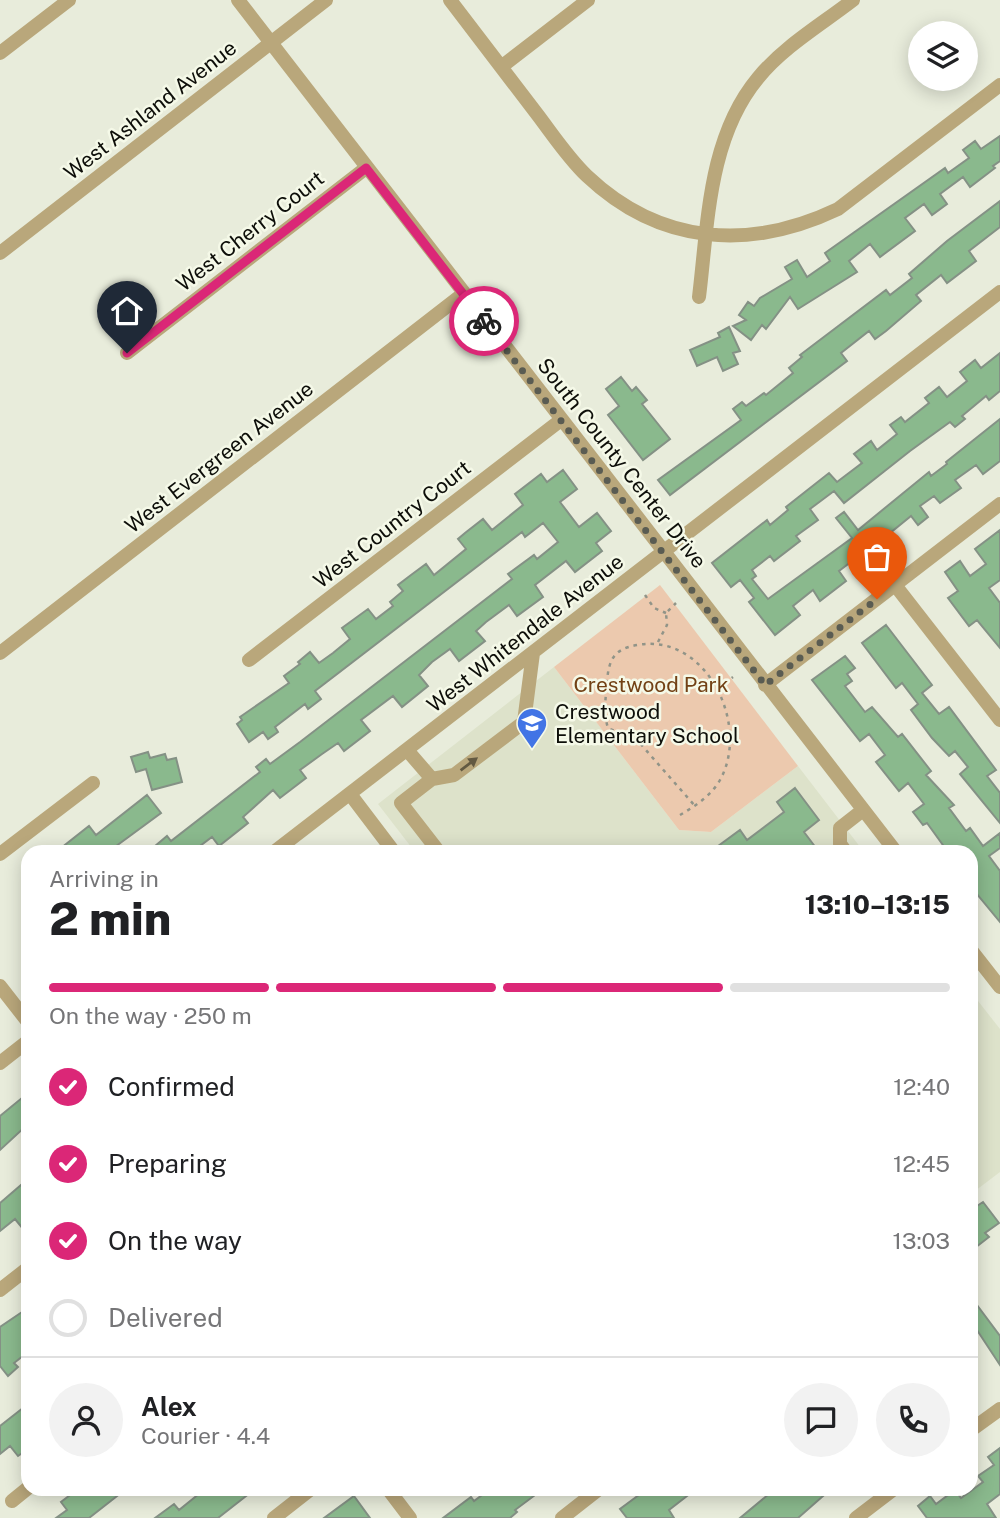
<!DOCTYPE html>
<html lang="en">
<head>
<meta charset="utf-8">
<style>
	:root { --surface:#fff; --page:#f2f2f2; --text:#202124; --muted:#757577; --line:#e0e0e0; --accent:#db2777 }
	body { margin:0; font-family:"Public Sans",sans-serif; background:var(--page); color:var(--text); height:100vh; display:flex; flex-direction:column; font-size:26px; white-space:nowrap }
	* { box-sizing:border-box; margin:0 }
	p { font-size:23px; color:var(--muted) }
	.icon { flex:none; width:38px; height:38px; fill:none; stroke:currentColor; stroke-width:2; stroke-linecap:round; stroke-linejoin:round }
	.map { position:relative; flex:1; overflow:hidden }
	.sheet { position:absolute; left:21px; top:845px; width:957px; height:651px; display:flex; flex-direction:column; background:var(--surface); border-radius:21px; box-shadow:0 4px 18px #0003 }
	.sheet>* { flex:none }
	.fabs { position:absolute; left:908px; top:21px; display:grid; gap:14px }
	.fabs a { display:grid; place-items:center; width:70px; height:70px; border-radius:50%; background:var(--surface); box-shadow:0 4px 18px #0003; font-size:35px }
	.pin { position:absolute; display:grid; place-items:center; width:60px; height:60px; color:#fff; margin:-72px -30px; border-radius:50% 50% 50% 0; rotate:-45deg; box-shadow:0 0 7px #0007 }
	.pin .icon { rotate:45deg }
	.courier { position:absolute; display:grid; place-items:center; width:70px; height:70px; margin:-35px; border:5px solid #db2777; border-radius:50%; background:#fff; color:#222; box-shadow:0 2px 9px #0007 }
	.headline em { font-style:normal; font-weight:800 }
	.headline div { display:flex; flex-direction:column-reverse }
	.headline { display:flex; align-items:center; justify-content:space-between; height:119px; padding:0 28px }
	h1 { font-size:46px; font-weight:800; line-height:52px }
	.bar { display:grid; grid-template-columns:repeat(4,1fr); gap:10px 7px; align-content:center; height:84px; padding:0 28px }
	.bar i { height:9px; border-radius:5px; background:var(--line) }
	.bar .selected { background:var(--accent) }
	.bar p { grid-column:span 4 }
	.line { display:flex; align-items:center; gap:18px; padding:0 28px; border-top:2px solid var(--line) }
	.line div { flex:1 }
	.round { display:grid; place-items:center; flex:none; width:74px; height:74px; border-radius:37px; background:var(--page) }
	ol { padding:0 28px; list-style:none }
	li { display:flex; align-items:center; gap:21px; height:77px }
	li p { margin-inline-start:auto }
	li .icon { padding:7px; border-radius:50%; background:var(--accent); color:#fff; stroke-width:4 }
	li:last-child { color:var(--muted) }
	li i { width:38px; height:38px; border:4px solid var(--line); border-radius:50% }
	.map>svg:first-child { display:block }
	.built { fill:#dde2ca }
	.green { fill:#ecc9ae }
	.building { fill:#8ab98d; stroke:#849185; stroke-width:2 }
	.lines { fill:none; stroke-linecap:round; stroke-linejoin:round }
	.path { stroke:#919488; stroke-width:2.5; stroke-dasharray:3.5 5; stroke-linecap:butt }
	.minor { stroke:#b9a77b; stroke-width:14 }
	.oneway { fill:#635a42 }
	.done { stroke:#5a5c52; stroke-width:7; stroke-dasharray:0 12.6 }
	.route { stroke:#db2777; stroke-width:9 }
	.labels { text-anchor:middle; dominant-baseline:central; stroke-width:5; stroke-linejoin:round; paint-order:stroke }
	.street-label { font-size:21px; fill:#0d0e09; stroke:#f5f9e8 }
	.park-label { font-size:21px; fill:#724115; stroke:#f5f9e8 }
	.poi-label { font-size:21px; fill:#0d0e09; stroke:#f5f9e8; text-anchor:start }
</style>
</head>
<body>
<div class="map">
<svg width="1000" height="1518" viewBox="0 0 1000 1518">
	<rect width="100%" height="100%" fill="#e8ecdb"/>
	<!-- built -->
	<path class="built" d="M554 667 679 830 711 832 798 766 864 852H415L378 804Z
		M971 992 1000 1029V1172L971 1194Z"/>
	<!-- green -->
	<path class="green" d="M660 585 798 766 711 832 679 830 554 667Z"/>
	<!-- building -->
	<path class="building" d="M1000 136V161L993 166 995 168 970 187 963 177 940 194 947 204 932 215 924 204 905 218 915 231 880 257 870 244 849 261 857 272 798 309 790 297 766 329 762 325 751 340 733 326 746 320 739 315 748 302 754 306 760 298 792 279 785 267 797 260 807 277 830 261 825 253 945 168 948 173 969 158 963 150 975 141 981 149Z
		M1000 201V227L969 251 976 261 947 283 941 275 916 295 921 301 886 331 875 339 869 331 841 353 847 361 670 495 658 480 741 420 733 409 742 402 746 406 764 393 766 395 793 373 789 368 802 357 800 355 886 290 890 295 912 278 909 274 947 241Z
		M729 327 740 351 733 353 738 364 723 371 717 357 697 366 690 350 720 337 718 333Z
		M1000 353V391L989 400 986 396 962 416 965 419 955 427 950 422 910 451 844 503 834 491 810 509 818 520 796 536 800 541 774 561 770 556 752 570 756 576 752 579 768 599 852 538 836 518 844 512 858 530 929 472 931 476 947 464 946 462 1000 419V461L983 474 976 465 955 480 961 488 940 503 934 496 920 506 928 517 918 525 911 516 873 547 879 555 867 564 860 555 839 571 846 581 820 601 813 590 793 606 800 615 775 635 749 602 754 598 740 580 731 587 712 563 767 520 770 525 788 510 786 507 829 473 837 482 862 463 854 454 871 441 877 450 897 434 890 425 901 417 905 422 929 403 925 398 939 387 947 397 967 381 960 372 975 360 981 368Z
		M621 377 632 391 636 387 647 400 642 404 670 439 643 460 608 415 619 406 606 389Z
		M563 470 577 489 560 502 579 527 597 513 611 531 596 543 602 551 575 572 566 561 535 585 543 597 517 616 509 605 486 622 476 631 485 641 459 661 450 649 432 662 419 675 428 686 402 707 393 696 361 720 370 731 344 751 338 743 322 754 300 770 306 778 280 798 273 790 243 817 248 823 219 846 212 837 192 852H148L167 836 171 841 260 772 256 767 266 759 270 764 300 742 512 579 508 574 534 555 537 559 558 542 543 523 525 537 522 532 315 691 321 699 308 709 305 704 275 727 278 732 268 739 263 732 249 742 237 724 242 720 240 717 289 683 284 676 300 664 298 662 310 652 319 663 333 653 350 639 342 628 368 609 376 619 393 606 390 602 403 591 398 585 411 575 426 564 434 575 466 549 458 539 465 533 483 519 492 530 523 505 515 494 541 474 547 482Z
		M1000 530V580L989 588 1000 603V648L977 620 969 626 948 598 958 591 945 572 960 561 970 576 986 564 975 549Z
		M886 625 932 685 922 693 939 714 949 707 996 770 987 776 1000 793V823L960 774 968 767 955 751 949 756 932 738 911 710 918 704 902 683 896 688 862 643Z
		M845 656 855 668 847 674 852 681 845 686 865 712 872 707 898 737 902 734 931 771 926 775 954 805 949 808 966 831 970 828 983 846 1000 833V848L989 856 1000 871V922L971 887V852H948L927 823 923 825 913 812 924 804 908 783 899 791 876 762 885 755 869 734 860 741 812 680Z
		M148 752 150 758 165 754 167 760 176 758 182 782 152 790 146 769 136 772 131 757Z
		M795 788 819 820 804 832 819 852H710L740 830 747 840 784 812 777 802Z
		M147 795 161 813 108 852H56L89 826 96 835Z
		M28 1093V1124L0 1150V1116Z
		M28 1179V1235L15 1219 0 1231V1203Z
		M983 1202 999 1223 985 1233 989 1237 971 1251V1210Z
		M971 1297 1000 1336V1365L971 1321Z
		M22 1312 28 1320V1352L14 1363 18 1367 8 1376 0 1366V1327Z
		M28 1404V1449L18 1456 10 1446 0 1454V1426Z
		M1000 1448V1494L987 1504 996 1518H927L918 1506 930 1496 936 1504 955 1490 961 1498 983 1482 978 1476 994 1465 988 1457Z
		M78 1489H126L89 1518H56L67 1510 61 1502Z
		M205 1489H255L218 1518H155L174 1504 179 1510Z
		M490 1489H543L515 1510 517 1512 510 1518H443L471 1497 474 1501Z
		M647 1489H696L669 1510 674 1518H627L620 1509Z
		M775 1489H831L798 1518H740Z
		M354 1496 370 1518H324Z"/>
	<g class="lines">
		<!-- path -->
		<path class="path" d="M645 595 654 608 666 613
			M658 642 667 625 666 613 676 603
			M718 688 733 677
			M680 815C695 806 711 796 720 780 751 725 706 632 637 645 615 649 609 658 607 681 606 697 603 712 608 728L638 741 695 806"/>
		<!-- minor -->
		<path class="minor" d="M238 0 896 852
			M450 0C479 38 508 76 537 114 553 135 568 158 587 176 660 245 750 251 838 209L1000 85
			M0 53 69 0
			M501 67 588 0
			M0 253 326 0
			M699 297C708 224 708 138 758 78 783 47 822 24 853 0
			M127 353 366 168
			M895 585 1000 720
			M0 653 463 294
			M249 660 561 420
			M765 685 1000 504
			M407 750 432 779
			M350 794 394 852
			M274 852 1000 292
			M439 852 401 803 432 779 454 775 524 722 533 653
			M846 852 840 844V828L863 810
			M0 854 93 783
			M971 950 1000 987
			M0 986 28 1022
			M0 1063 28 1041
			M0 1290 28 1268
			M971 1430 1000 1409
			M388 1489 410 1518
			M12 1501 28 1488
			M274 1518 311 1489
			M562 1518 599 1489
			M856 1518 894 1489"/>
	</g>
	<!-- one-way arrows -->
	<defs><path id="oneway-solid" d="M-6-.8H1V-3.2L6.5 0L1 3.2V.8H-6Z" transform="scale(1.75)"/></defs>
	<use class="oneway" href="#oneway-solid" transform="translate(469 764) rotate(-37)"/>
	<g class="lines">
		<!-- done -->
		<path class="done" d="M484 321 765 685 877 599"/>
		<!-- route -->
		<path class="route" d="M127 353 366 168 484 321"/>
	</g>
	<!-- icons -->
	<defs>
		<g id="school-pin" transform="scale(1.575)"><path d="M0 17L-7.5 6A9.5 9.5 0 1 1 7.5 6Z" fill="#4274e5" stroke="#f5f9e8"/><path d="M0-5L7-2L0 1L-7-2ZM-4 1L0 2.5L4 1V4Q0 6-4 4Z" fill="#fff"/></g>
	</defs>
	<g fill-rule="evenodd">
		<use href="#school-pin" x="532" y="723"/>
	</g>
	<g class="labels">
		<!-- street labels -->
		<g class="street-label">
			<text transform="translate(150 110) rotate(-38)">West Ashland Avenue</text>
			<text transform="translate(250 231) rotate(-38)">West Cherry Court</text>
			<text transform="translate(219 457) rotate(-38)">West Evergreen Avenue</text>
			<text transform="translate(622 463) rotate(52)">South County Center Drive</text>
			<text transform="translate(392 524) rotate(-38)">West Country Court</text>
			<text transform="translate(525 633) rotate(-38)">West Whitendale Avenue</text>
		</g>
		<!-- park labels -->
		<g class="park-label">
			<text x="651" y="684">Crestwood Park</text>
		</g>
		<!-- poi labels -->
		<g class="poi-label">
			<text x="555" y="711">Crestwood<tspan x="555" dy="24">Elementary School</tspan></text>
		</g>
	</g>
</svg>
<div class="fabs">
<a><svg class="icon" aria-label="layers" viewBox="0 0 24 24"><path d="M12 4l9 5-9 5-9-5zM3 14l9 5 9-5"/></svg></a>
</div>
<div class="pin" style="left:877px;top:599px;background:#ea580c"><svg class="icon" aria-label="bag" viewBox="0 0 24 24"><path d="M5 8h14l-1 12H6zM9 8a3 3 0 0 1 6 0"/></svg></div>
<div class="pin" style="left:127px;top:353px;background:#1f2937"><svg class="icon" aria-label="home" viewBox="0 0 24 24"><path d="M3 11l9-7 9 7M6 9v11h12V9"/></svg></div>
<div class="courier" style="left:484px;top:321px"><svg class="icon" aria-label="bike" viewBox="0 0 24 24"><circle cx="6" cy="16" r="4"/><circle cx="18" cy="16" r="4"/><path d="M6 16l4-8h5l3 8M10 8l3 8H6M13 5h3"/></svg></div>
<section class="sheet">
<div class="headline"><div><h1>2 min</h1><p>Arriving in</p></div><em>13:10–13:15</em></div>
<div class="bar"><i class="selected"></i><i class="selected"></i><i class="selected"></i><i></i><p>On the way · 250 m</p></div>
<ol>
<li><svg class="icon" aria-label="check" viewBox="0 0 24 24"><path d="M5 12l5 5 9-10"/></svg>Confirmed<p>12:40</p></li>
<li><svg class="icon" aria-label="check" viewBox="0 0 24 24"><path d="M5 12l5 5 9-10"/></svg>Preparing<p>12:45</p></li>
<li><svg class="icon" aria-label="check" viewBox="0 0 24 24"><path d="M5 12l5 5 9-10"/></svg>On the way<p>13:03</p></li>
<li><i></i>Delivered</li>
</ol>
<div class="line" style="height:126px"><a class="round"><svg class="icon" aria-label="person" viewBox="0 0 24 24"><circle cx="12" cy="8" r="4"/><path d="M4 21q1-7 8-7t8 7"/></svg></a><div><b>Alex</b><p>Courier · 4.4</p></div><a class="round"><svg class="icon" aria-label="chat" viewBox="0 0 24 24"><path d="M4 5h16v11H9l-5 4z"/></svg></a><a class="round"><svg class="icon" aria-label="phone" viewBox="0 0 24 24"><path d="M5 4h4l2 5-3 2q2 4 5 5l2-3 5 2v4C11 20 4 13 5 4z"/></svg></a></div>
</section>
</div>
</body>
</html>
